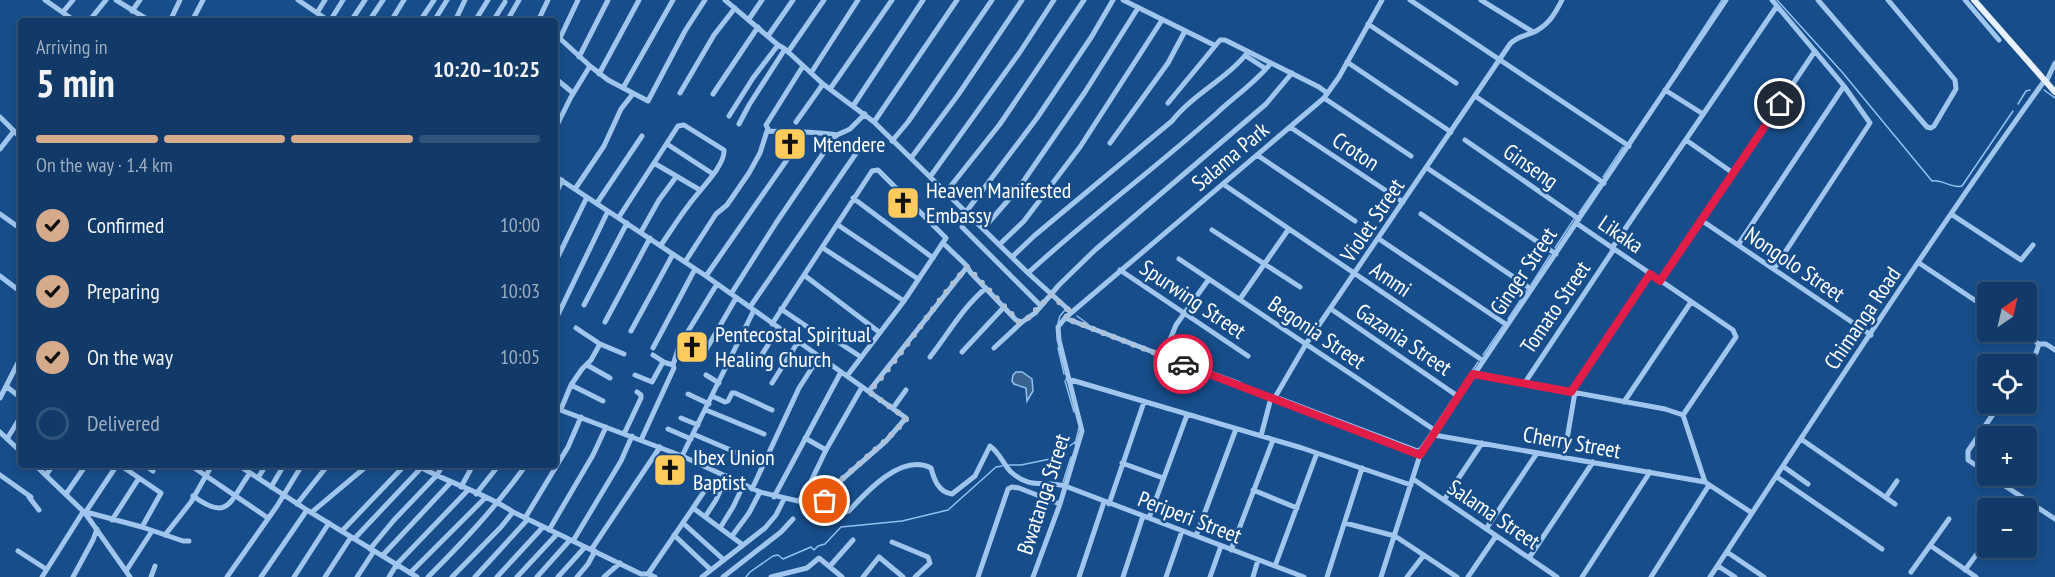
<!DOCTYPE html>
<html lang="en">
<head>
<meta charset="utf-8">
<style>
	:root { --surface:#113a68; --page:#1e4571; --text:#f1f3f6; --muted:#9cadc0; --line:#30547c; --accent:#d6ab8b }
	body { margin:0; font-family:"PT Sans Narrow",sans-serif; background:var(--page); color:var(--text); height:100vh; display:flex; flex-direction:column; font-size:22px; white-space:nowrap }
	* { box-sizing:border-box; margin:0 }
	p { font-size:20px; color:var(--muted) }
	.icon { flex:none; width:33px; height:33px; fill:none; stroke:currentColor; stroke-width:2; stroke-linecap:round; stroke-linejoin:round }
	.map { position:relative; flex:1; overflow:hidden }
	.panel { position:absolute; left:18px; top:18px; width:540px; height:450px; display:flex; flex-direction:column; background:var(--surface); border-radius:6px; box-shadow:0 3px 9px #0003,0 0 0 2px var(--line) }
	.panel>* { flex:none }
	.needle { width:39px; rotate:34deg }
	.fabs { position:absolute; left:1977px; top:282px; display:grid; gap:12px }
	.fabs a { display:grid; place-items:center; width:60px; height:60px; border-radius:6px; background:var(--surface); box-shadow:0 3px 9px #0003,0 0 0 2px var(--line); font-size:30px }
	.pin { position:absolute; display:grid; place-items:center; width:51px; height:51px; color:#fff; margin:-26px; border:3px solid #fff; border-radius:50%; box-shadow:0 2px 6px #0007 }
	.courier { position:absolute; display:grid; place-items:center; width:60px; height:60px; margin:-30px; border:4px solid #e11d48; border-radius:50%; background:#fff; color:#222; box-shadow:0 2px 8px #0007 }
	.headline em { font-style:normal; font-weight:700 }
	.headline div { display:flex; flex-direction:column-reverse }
	.headline { display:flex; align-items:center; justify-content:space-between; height:102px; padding:0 18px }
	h1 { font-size:39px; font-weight:700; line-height:45px }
	.bar { display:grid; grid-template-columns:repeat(4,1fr); gap:9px 6px; align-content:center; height:72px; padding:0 18px }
	.bar i { height:8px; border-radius:4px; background:var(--line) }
	.bar .on { background:var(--accent) }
	.bar p { grid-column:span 4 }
	ol { padding:0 18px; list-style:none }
	li { display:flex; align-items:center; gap:18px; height:66px }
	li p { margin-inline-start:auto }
	li .icon { padding:6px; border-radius:50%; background:var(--accent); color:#111; stroke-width:4 }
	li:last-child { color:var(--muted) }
	li i { width:33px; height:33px; border:3px solid var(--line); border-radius:50% }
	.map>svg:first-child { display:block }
	.water { fill:#3b6390; stroke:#92c1f1; stroke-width:1.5 }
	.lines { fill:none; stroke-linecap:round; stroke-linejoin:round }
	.stream { stroke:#92c1f1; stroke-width:1.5 }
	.minor { stroke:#a0c6ee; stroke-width:5 }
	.major { stroke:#e7f1ff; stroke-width:6 }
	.done { stroke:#aec1d6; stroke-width:6; stroke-dasharray:0 10.8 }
	.route { stroke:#e11d48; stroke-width:8 }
	.labels { text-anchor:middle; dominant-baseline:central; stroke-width:5; stroke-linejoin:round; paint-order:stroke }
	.poi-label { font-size:22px; fill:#fff; stroke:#174d8a; text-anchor:start }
	.street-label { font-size:22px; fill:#fff; stroke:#174d8a }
</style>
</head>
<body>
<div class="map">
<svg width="2055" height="577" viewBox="0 0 2055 577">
	<rect width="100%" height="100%" fill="#174d8a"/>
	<!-- water -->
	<path class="water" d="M1016 372H1022L1032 379 1033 391 1027 401 1026 388 1014 384 1012 381 1013 375Z"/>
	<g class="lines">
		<!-- stream -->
		<path class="stream" d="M1777 0 1842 72 1932 181C1943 179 1951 189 1962 186L2013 111
			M1679 66 1722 0
			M2044 90 2055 98
			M2018 104 2026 91 2030 90
			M1603 177 1623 147
			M1579 213 1599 184
			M1555 248 1574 219
			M1531 285 1550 255
			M1077 316 1088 324
			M1508 319 1527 290
			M1058 323 1060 316 1065 310
			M1058 348 1064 374
			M1483 355 1503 326
			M1199 367 1240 382
			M1065 381 1074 412
			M1459 391 1478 362
			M1280 397 1417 449 1420 448 1431 432
			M1435 426 1454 397
			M1075 444 1079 428
			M1054 458 1075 442
			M1009 465H1021L1050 459
			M1063 482 1071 457
			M746 577 750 572 773 556 778 555 783 559 811 547 814 550 818 546 825 544 841 527 902 521 948 510 996 467 1002 466"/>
		<!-- minor -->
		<path class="minor" d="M45 0 75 21
			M116 0 150 21
			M298 0 329 21
			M725 0 778 45 785 49 823 84 874 122 1028 273 1071 312
			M1123 0 1214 45
			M1382 0 1339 77 1324 98 1065 318 1420 455
			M1410 0 1629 146
			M1481 0 1533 32
			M1772 0 1844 86 1870 123 1774 269
			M1818 0 1927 127 1931 128 1934 126 1956 89 1955 80 1888 0
			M1965 0 1999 40
			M132 11 140 0
			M63 12 73 0
			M317 13 325 0
			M749 19 762 0
			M89 21 106 0
			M170 21 180 0
			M192 21 203 0
			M330 21 343 0
			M351 21 365 0
			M369 21 383 0
			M391 21 404 0
			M420 21 434 0
			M434 21 447 0
			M455 21 465 0
			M475 21 488 0
			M493 21 505 2
			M507 21 519 0
			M538 21 548 0
			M1368 24 1456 83
			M555 34 590 66 608 80 648 101 685 31 705 0
			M768 36 793 0
			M560 38 578 0
			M788 52 824 0
			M1246 56 1266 69
			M579 57 608 0
			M1347 62 1451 132
			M811 73 858 0
			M599 74 639 0
			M555 78 573 93
			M2046 82 2055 63
			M623 88 673 0
			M830 89 892 0
			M1665 90 1703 114
			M680 93 714 35 735 8
			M713 94 758 27
			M1475 96 1604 183
			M1324 98 1411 156
			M1168 103 1220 40H1225L1319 87 1327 93
			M853 106 923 0
			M729 116 753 78 778 45
			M0 117 21 138
			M796 122 823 84
			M874 122 957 0
			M739 124 749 105 785 49
			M1290 127 1403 202
			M555 129 571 97 590 66
			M769 131 766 125 803 66
			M1465 140 1579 219
			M1686 140 1733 173
			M892 141 908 122 992 0
			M1110 143 1168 63 1185 31
			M667 144 713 174
			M0 149 14 131
			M1257 155 1355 221
			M911 158 958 95 1022 0
			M654 163 700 190
			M1427 168 1556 254
			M555 176 706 276 906 418 886 441 824 495C825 505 839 515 849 511 867 491 902 453 931 468 934 479 938 492 952 494L975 476 990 446C1000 453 1003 464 1011 472 1031 490 1043 480 1065 486L1304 577
			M930 177 1020 52 1054 0
			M1223 184 1482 360
			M575 189 604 146 621 109 632 95
			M946 192 1000 124 1084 0
			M555 196 562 180
			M853 198 933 258
			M597 203 642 136
			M966 212 1037 118 1092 36 1113 0
			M0 214 21 229
			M1421 214 1531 289
			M1951 214 2021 260 2033 245
			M619 217 678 126 684 125 724 150C725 167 697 192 688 206 678 219 670 232 661 245
			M1701 220 1871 335
			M1576 223 1733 330 1736 337 1683 415
			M838 225 918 279
			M962 227 1041 306
			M983 229 1018 189 1085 92 1138 8
			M1212 230 1300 287
			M641 232 659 200 676 177
			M1379 239 1507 325
			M943 243 965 264 971 273 1016 320 1022 322 1035 313 1059 285 1095 250 1266 104 1292 73
			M1000 244 1024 221 1080 147 1162 20
			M1738 245 1844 86
			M823 248 904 301
			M1612 248 1777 6
			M1012 257 1034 236 1172 121C1193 94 1227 79 1248 52
			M1179 259 1436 431
			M685 262 716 214 727 205 749 173 760 153 767 131C791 132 813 131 837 135
			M555 263 587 197
			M1919 263 1988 309
			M1120 270 1248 356
			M1028 273C1089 217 1156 168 1217 113 1235 96 1256 82 1271 63
			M804 275 879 332
			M0 276 21 292
			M706 276 800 141
			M1661 281 1815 51
			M731 294 776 223 833 139 837 135 850 129 865 114
			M1240 299 1288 230
			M584 305 627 223
			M750 307 857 152
			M781 309 812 330
			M1331 309 1459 397
			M555 321 608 211
			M605 322 650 238
			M772 324 872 171 878 170 946 238 904 301 847 376
			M576 328 600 344
			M631 331 673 254
			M2021 332 2039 344 2036 353 2026 366
			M835 340 861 357
			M2039 344H2046L2055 350
			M653 348 695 269
			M994 348 1022 322
			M962 352 1004 307
			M653 355 664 362
			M703 355 736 298
			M930 357C948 334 963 307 986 288
			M1163 357 1176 325 1209 279
			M756 364 778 329
			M587 365 610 378
			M673 365 679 346 717 284
			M1473 374 1665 409 1683 415
			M635 375 652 382 663 362 673 365 674 368 641 440
			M706 375 719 383
			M1068 379 1302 448 1411 485
			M772 383 798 342
			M1524 384 1614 249
			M571 385 603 401
			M6 386 21 398
			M869 391 967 267
			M1571 392 1650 274
			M688 394 709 404
			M712 396 725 402 728 401 732 393H735L772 410
			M0 398 21 357
			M1274 399 1306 344 1510 44C1516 37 1524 36 1532 33 1548 26 1555 14 1562 0
			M1624 402 1691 302
			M555 408 682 456 760 492 798 501 804 496 826 450 862 387
			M893 408 906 390
			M561 409 571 385 582 369 591 360 600 344 624 354
			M706 410 764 434
			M1683 415 1705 482 1752 513
			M681 418 698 425
			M668 429 691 439
			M0 432 21 452
			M624 434 641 398V395L637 392
			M693 434 754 460
			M1434 435 1705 482
			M1261 436 1271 398
			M805 438 826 450
			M7 439 21 416
			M1801 439 1895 504
			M682 456 754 310
			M1564 457 1575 392
			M1122 463 1163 478
			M35 465 85 513 130 577
			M120 465 161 493 142 527
			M144 465 153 471
			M190 465 268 518
			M238 465 307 510 417 577
			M417 465C447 483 484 492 513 512L641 574H648L655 577
			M1784 467 1808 484
			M1988 473 1968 460V451L2000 404
			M0 475 31 497
			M46 475 53 465
			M1990 476 2055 519
			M1777 477 1882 549
			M258 478 266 465
			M1413 479 1557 577
			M271 487 284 465
			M461 487 473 465
			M752 489 799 388 819 357
			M1253 490 1297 508
			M66 494 86 465
			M476 494 499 465
			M193 496C229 522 229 502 250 473
			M29 497 39 510
			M774 497 841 372
			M1886 497 1897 481
			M1444 500 1482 443
			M297 504 328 465
			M1109 504 1144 402
			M693 508 709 484
			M86 512 142 527 183 541H189
			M312 512 368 465
			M85 513 117 465
			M705 517 716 500 727 476
			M525 518 568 447 581 417
			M1149 518 1187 415
			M112 520 139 478
			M683 523 724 560
			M1345 523 1395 536 1457 577
			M720 528 733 507 744 484
			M1486 529 1537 453
			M549 530 593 455 606 427
			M342 531 405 465
			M165 535 191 502 212 465
			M674 535 710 569
			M732 536 749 513 760 492
			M1196 536 1236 429
			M354 539 421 468
			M573 541 621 461 632 436
			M892 542 928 557 930 563 915 577
			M1931 546 1976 577
			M370 549 394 520 437 475 443 465
			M591 550 660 447
			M1231 550 1273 440
			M18 551 46 569
			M1727 552 1764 577
			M382 556 451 482
			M1529 558 1593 462
			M830 566 853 540
			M1275 566 1317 453
			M1718 566 1735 577
			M1965 570 1982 547
			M126 571 152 531
			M1911 572 1949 519
			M410 573 485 498
			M648 574 693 508 743 545
			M42 577 83 512
			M73 577 93 540 97 529
			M151 577 155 566
			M227 577 277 506 302 465
			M261 577 307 510
			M294 577 329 523
			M325 577 351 537
			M357 577 374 551
			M389 577 397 564 468 490
			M428 577C464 541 496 507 526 465
			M452 577 501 527 513 512
			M475 577 528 519
			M497 577 543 527
			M517 577 557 534
			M537 577 570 540
			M558 577 585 547
			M577 577 588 564 595 551
			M604 577 620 563
			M702 577 765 528 776 515 784 499
			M723 577 781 532 793 519
			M771 577 807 568 819 558 842 577
			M863 577 879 557 903 577
			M978 577 1008 489 1012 487 1019 488 1060 504
			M1033 577 1060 504 1082 431 1059 340 1058 327 1065 318
			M1079 577 1104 502
			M1123 577 1143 516
			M1166 577 1182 531
			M1210 577 1221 546
			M1253 577 1258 560
			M1327 577 1362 468
			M1381 577 1420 455 1726 0
			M1407 577 1424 555
			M1468 577 1496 536
			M1582 577 1650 472
			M1651 577 1709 485
			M1710 577C1820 410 1928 242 2045 80"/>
		<!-- major -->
		<path class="major" d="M1974 0 2055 92"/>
	</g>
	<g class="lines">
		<!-- done -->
		<path class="done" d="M825 501 823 498 824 495 885 441 906 420V418L869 392C904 352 932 307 967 267L1019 322 1025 321 1051 295 1071 312 1065 318 1183 364"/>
		<!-- route -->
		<path class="route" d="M1183 364 1420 455 1473 374 1571 392 1650 274 1660 281 1780 104"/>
	</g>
	<!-- icons -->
	<defs>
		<g id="church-square" transform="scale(1.725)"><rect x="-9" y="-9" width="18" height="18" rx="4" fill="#ffcb5d" stroke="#174d8a"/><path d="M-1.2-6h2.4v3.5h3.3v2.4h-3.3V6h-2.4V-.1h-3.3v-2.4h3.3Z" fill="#111"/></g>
	</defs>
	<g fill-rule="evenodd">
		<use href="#church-square" x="790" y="144"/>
		<use href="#church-square" x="903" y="203"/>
		<use href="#church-square" x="692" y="347"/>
		<use href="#church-square" x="670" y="470"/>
	</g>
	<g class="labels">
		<!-- poi labels -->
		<g class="poi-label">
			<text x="813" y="144">Mtendere</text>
			<text x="926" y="190">Heaven Manifested<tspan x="926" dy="25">Embassy</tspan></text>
			<text x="715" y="334">Pentecostal Spiritual<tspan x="715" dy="25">Healing Church</tspan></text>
			<text x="693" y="457">Ibex Union<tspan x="693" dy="25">Baptist</tspan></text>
		</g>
		<!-- street labels -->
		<g class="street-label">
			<text transform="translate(1356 151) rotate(33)">Croton</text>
			<text transform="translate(1230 156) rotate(-40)">Salama Park</text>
			<text transform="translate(1531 166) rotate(35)">Ginseng</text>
			<text transform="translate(1372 220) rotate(-56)">Violet Street</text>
			<text transform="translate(1621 234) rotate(34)">Likaka</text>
			<text transform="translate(1795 264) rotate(34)">Nongolo Street</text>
			<text transform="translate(1523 271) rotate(-56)">Ginger Street</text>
			<text transform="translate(1391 279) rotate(34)">Ammi</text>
			<text transform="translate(1193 299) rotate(34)">Spurwing Street</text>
			<text transform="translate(1555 307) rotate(-56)">Tomato Street</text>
			<text transform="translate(1862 318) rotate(-56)">Chimanga Road</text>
			<text transform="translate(1317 332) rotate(34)">Begonia Street</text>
			<text transform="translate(1404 339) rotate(34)">Gazania Street</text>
			<text transform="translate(1572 442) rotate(10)">Cherry Street</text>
			<text transform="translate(1043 494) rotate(-72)">Bwatanga Street</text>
			<text transform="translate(1494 514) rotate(34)">Salama Street</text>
			<text transform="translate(1190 517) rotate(21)">Periperi Street</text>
		</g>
	</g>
</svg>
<div class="fabs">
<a><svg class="needle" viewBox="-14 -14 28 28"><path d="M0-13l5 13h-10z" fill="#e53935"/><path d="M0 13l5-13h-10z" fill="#9cadc0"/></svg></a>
<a><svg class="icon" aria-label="locate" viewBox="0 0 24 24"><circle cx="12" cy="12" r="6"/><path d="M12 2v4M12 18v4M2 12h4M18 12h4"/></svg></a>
<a>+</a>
<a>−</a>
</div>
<div class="pin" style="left:825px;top:501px;background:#ea580c"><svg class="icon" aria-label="bag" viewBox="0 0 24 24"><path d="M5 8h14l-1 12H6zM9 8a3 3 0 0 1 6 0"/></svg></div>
<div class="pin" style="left:1780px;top:104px;background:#1f2937"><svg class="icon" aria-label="home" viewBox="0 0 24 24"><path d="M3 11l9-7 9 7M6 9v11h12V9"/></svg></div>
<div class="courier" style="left:1183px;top:364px"><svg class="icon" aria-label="car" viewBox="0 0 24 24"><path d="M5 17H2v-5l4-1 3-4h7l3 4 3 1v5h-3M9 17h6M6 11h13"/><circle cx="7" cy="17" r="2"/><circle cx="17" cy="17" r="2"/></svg></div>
<section class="panel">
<div class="headline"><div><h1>5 min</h1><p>Arriving in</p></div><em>10:20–10:25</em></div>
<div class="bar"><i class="on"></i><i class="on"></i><i class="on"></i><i></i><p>On the way · 1.4 km</p></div>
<ol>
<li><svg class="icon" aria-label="check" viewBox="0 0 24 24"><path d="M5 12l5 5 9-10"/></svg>Confirmed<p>10:00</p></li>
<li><svg class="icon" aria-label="check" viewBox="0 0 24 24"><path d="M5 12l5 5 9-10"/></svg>Preparing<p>10:03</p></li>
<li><svg class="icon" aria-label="check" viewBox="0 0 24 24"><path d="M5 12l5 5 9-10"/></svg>On the way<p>10:05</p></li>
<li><i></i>Delivered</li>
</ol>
</section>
</div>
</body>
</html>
